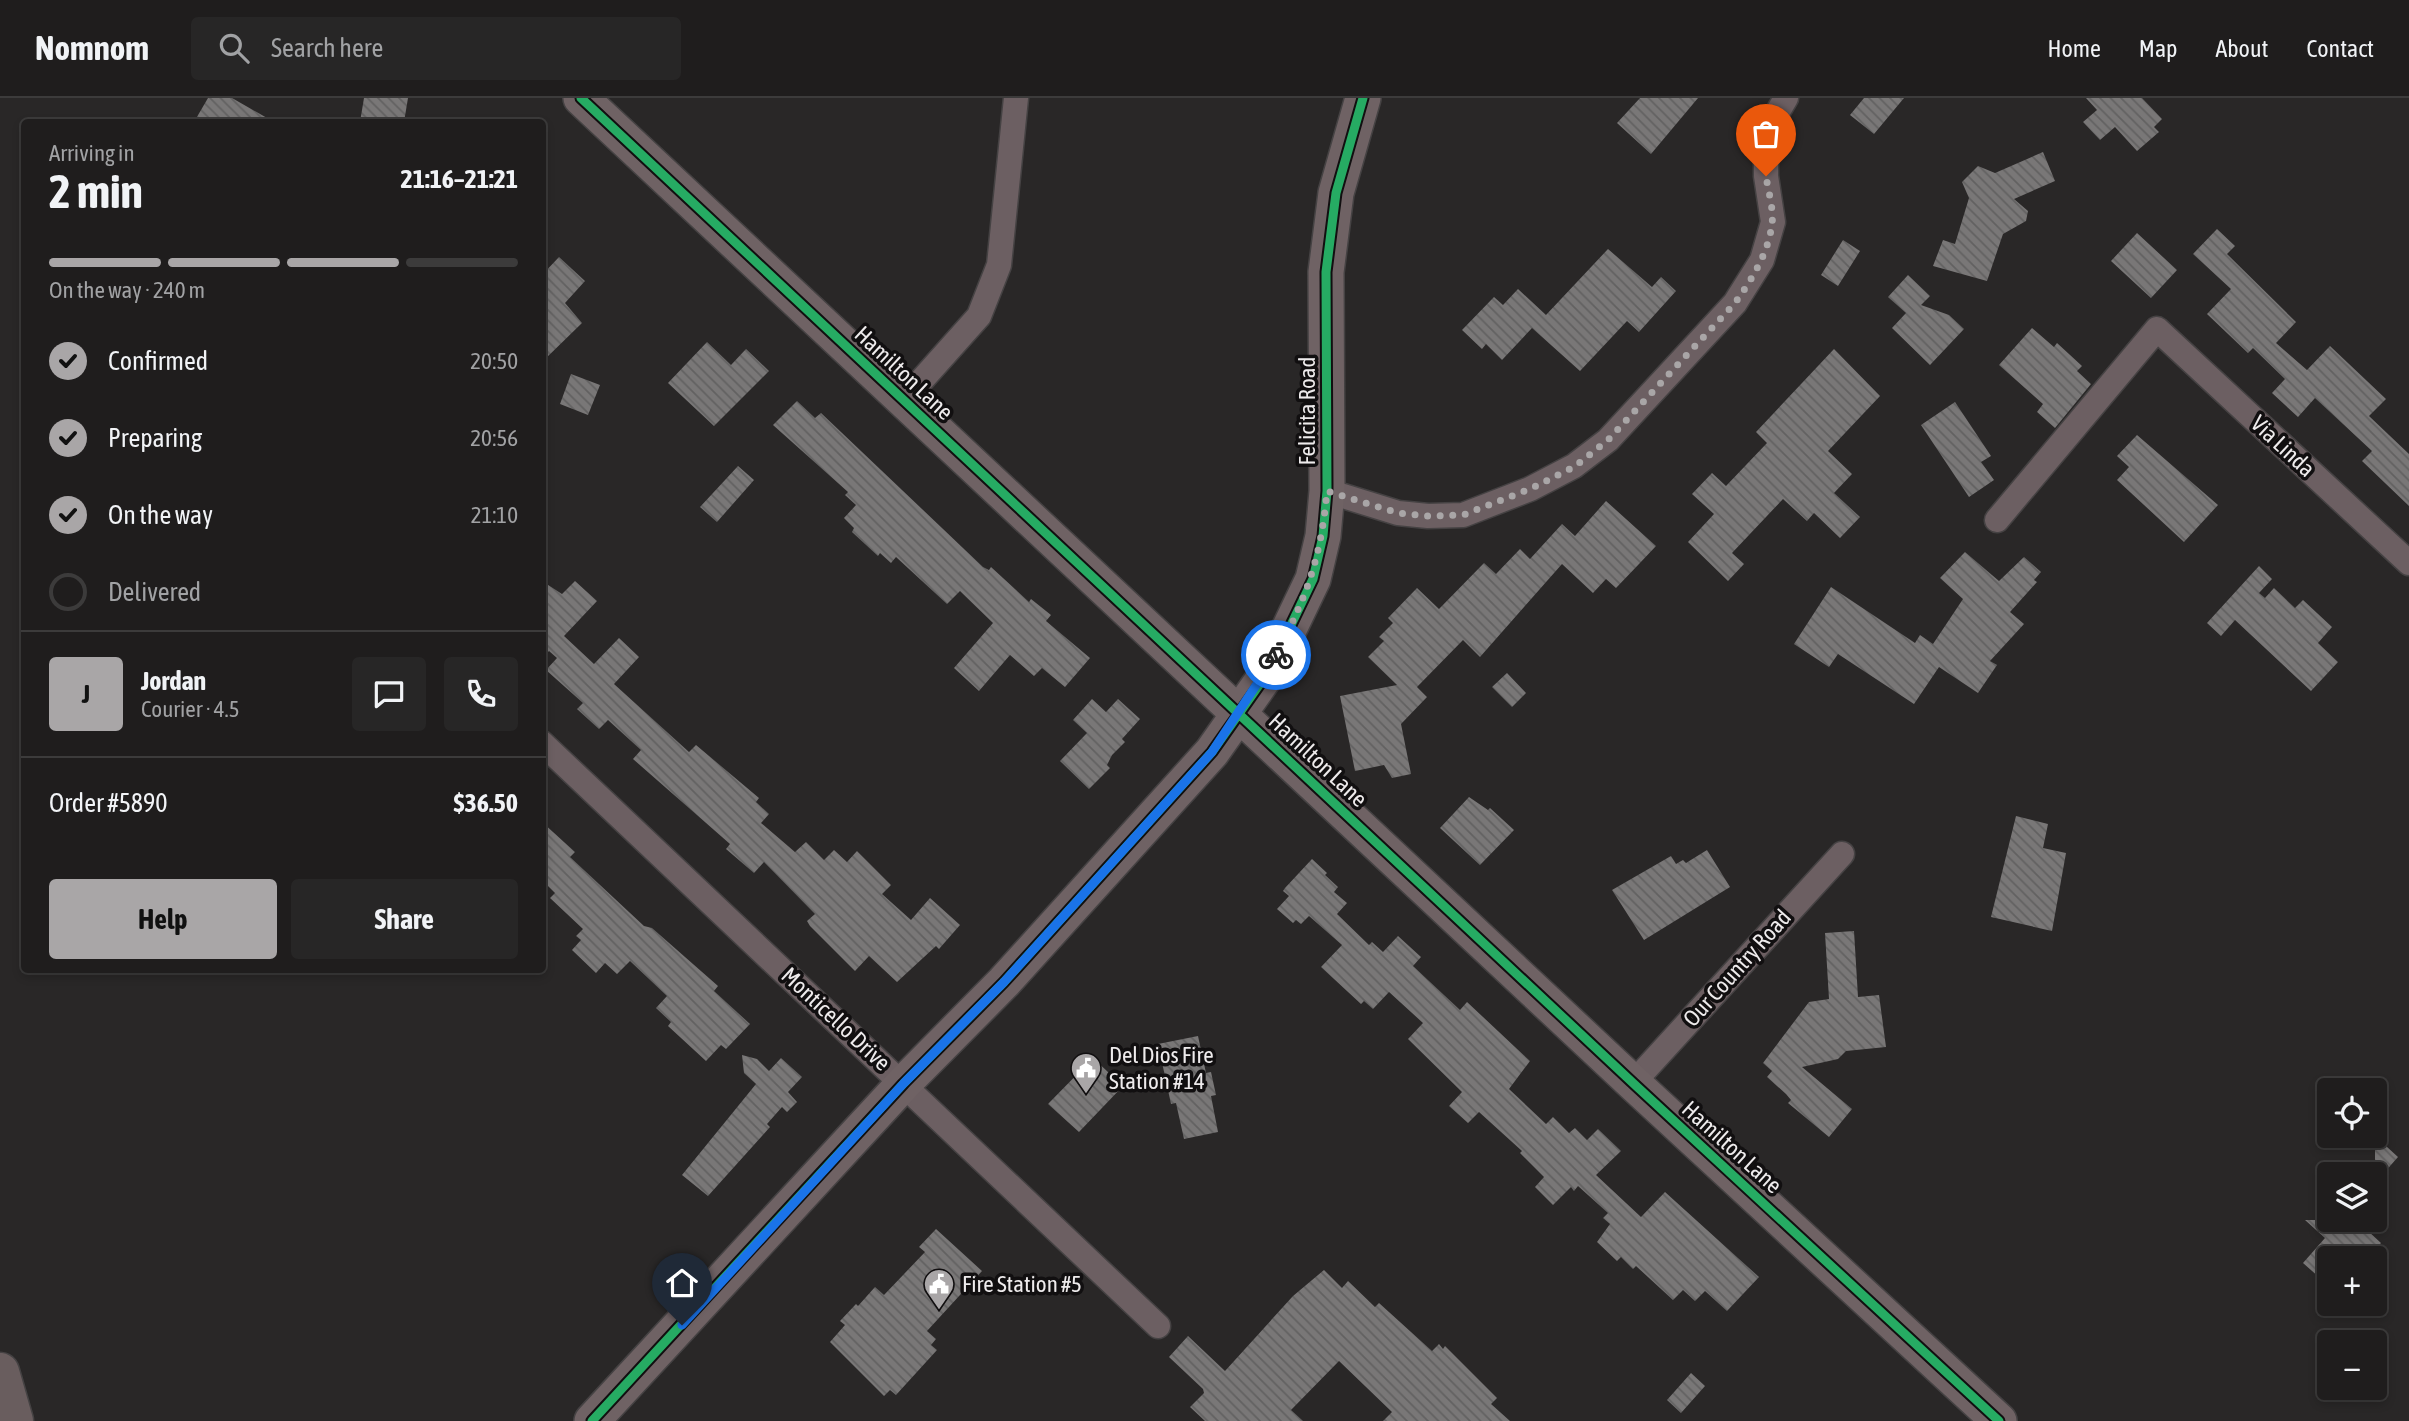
<!DOCTYPE html>
<html lang="en">
<head>
<meta charset="utf-8">
<style>
	:root { --surface:#1f1d1d; --page:#272626; --text:#f1f3f6; --muted:#a1a2a4; --line:#3c3b3b; --accent:#a9a6a7 }
	body { margin:0; font-family:"Asap Condensed",sans-serif; background:var(--page); color:var(--text); height:100vh; display:flex; flex-direction:column; font-size:26px; white-space:nowrap }
	* { box-sizing:border-box; margin:0 }
	p { font-size:23px; color:var(--muted) }
	.icon { flex:none; width:38px; height:38px; fill:none; stroke:currentColor; stroke-width:2; stroke-linecap:round; stroke-linejoin:round }
	.map { position:relative; flex:1; overflow:hidden }
	.drawer { position:absolute; left:21px; top:21px; width:525px; height:854px; display:flex; flex-direction:column; background:var(--surface); border-radius:7px; box-shadow:0 4px 10px #0003,0 0 0 2px var(--line) }
	.drawer>* { flex:none }
	.fabs { position:absolute; left:2317px; top:980px; display:grid; gap:14px }
	.fabs a { display:grid; place-items:center; width:70px; height:70px; border-radius:7px; background:var(--surface); box-shadow:0 4px 10px #0003,0 0 0 2px var(--line); font-size:35px }
	.pin { position:absolute; display:grid; place-items:center; width:60px; height:60px; color:#fff; margin:-72px -30px; border-radius:50% 50% 50% 0; rotate:-45deg; box-shadow:0 0 7px #0007 }
	.pin .icon { rotate:45deg }
	.courier { position:absolute; display:grid; place-items:center; width:70px; height:70px; margin:-35px; border:5px solid #1a73e8; border-radius:50%; background:#fff; color:#222; box-shadow:0 2px 9px #0007 }
	.summary em { font-style:normal; font-weight:700 }
	.summary div { display:flex; flex-direction:column-reverse }
	.summary { display:flex; align-items:center; justify-content:space-between; height:119px; padding:0 28px }
	h1 { font-size:46px; font-weight:700; line-height:52px }
	.bar { display:grid; grid-template-columns:repeat(4,1fr); gap:10px 7px; align-content:center; height:84px; padding:0 28px }
	.bar i { height:9px; border-radius:5px; background:var(--line) }
	.bar .active { background:var(--accent) }
	.bar p { grid-column:span 4 }
	.line { display:flex; align-items:center; gap:18px; padding:0 28px; border-top:2px solid var(--line) }
	.line div { flex:1 }
	.round { display:grid; place-items:center; flex:none; width:74px; height:74px; border-radius:7px; background:var(--page) }
	ol { padding:0 28px; list-style:none }
	li { display:flex; align-items:center; gap:21px; height:77px }
	li p { margin-inline-start:auto }
	li .icon { padding:7px; border-radius:50%; background:var(--accent); color:#111; stroke-width:4 }
	li:last-child { color:var(--muted) }
	li i { width:38px; height:38px; border:4px solid var(--line); border-radius:50% }
	.action { display:flex; gap:14px; margin-top:auto; padding:14px 28px }
	.action a { flex:1; height:80px; border-radius:7px; background:var(--accent); color:#111; font-size:28px; font-weight:700; line-height:80px; text-align:center }
	.action a+a { background:var(--page); color:var(--text) }
	header { display:flex; align-items:center; gap:42px; box-sizing:border-box; height:98px; padding:0 35px; background:var(--surface); border-bottom:2px solid var(--line) }
	header strong { font-size:33px }
	nav { display:flex; gap:38px; margin-inline-start:auto; font-size:24px }
	.search { width:490px; height:63px; background:var(--page); display:flex; align-items:center; gap:18px; box-sizing:border-box; padding:0 24px; border-radius:7px; color:var(--muted); font-size:26px }
	.map>svg:first-child { display:block }
	.building { fill:url(#building-back-hatch) }
	.lines { fill:none; stroke-linecap:round; stroke-linejoin:round }
	.street-casing { stroke:#454243; stroke-width:27 }
	.secondary-casing { stroke:#454243; stroke-width:38 }
	.highway-casing { stroke:#454243; stroke-width:41 }
	.street { stroke:#6c5f62; stroke-width:24 }
	.secondary { stroke:#6f6264; stroke-width:35 }
	.highway { stroke:#695d5e; stroke-width:38 }
	.cycleway-casing { stroke:#110f10; stroke-width:13 }
	.cycleway { stroke:#26ab63; stroke-width:9 }
	.done { stroke:#a9a6a7; stroke-width:7; stroke-dasharray:0 12.6 }
	.route { stroke:#1a73e8; stroke-width:9 }
	.labels { text-anchor:middle; dominant-baseline:central; stroke-width:7; stroke-linejoin:round; paint-order:stroke }
	.street-label { font-size:23px; fill:#eeebec; stroke:#110f10 }
	.poi-label { font-size:23px; fill:#eeebec; stroke:#110f10; text-anchor:start }
</style>
</head>
<body>
<header>
<strong>Nomnom</strong>
<div class="search"><svg class="icon" aria-label="search" viewBox="0 0 24 24"><circle cx="10" cy="10" r="6"/><path d="M15 15l6 6"/></svg>Search here</div>
<nav><a>Home</a><a>Map</a><a>About</a><a>Contact</a></nav>
</header>
<div class="map">
<svg width="2409" height="1323" viewBox="0 0 2409 1323">
	<defs>
		<pattern id="building-back-hatch" width="6" height="6" patternUnits="userSpaceOnUse" patternTransform="scale(1.75)"><rect width="6" height="6" fill="#797777"/><path d="M-1 5l2 2M0 0l6 6M5-1l2 2" fill="none" stroke="#626161"/></pattern>
	</defs>
	<rect width="100%" height="100%" fill="#292727"/>
	<!-- building -->
	<path class="building" d="M208 0H232L274 24H194Z
		M364 0H408L404 24H360Z
		M1640 0H1698L1651 56 1617 25Z
		M1864 0H1904L1874 36 1850 17Z
		M2086 0H2142L2162 21 2154 29 2159 34 2137 53 2115 29 2100 42 2083 24 2097 12Z
		M2043 54 2055 83 2014 101 2028 113 2026 123 2003 136 1987 183 1933 168 1943 142 1955 146 1969 100 1962 84 1978 68 1995 75Z
		M2217 131 2235 148 2227 156 2296 224 2276 245 2307 272 2330 248 2386 301 2369 318 2409 356V408L2362 363 2372 353 2315 300 2298 319 2272 295 2285 281 2253 250 2248 255 2207 216 2231 191 2193 156Z
		M2137 135 2177 172 2151 200 2111 163Z
		M1843 142 1860 153 1838 188 1821 177Z
		M1608 151 1652 189 1661 179 1676 193 1639 234 1627 223 1580 273 1532 230 1502 262 1486 246 1482 251 1462 232 1494 199 1503 207 1518 191 1546 217Z
		M559 159 585 183 565 205 582 225 542 264V177Z
		M1908 177 1930 198 1921 207 1949 217 1964 231 1930 267 1892 230 1906 215 1888 199Z
		M2032 230 2054 249 2057 245 2082 268 2077 273 2091 286 2055 330 2037 314 2043 306 1999 267Z
		M707 244 731 267 746 251 769 273 714 328 668 285Z
		M1834 251 1880 298 1828 353 1852 376 1834 395 1860 419 1840 440 1814 415 1807 423 1783 401 1732 455 1744 466 1728 483 1688 444 1714 416 1692 396 1712 375 1726 388 1767 345 1756 334Z
		M571 276 600 287 588 317 560 306Z
		M797 303 815 320 821 315 983 469 989 472 991 469 1029 504 1031 501 1051 517 1046 523 1090 560 1065 589 1042 570 1034 578 1010 557 979 593 954 570 993 525 960 493 947 506 896 459 891 465 880 455 878 458 852 434 854 430 844 420 856 407 845 397 848 394 773 327Z
		M1955 304 1991 358 1981 364 1994 382 1969 399 1921 327Z
		M2137 337 2218 407 2184 444 2117 382 2129 369 2117 358Z
		M738 368 754 382 717 424 700 409Z
		M1606 403 1656 448 1639 466 1616 490 1606 481 1593 495 1562 466 1480 559 1463 542 1417 589 1427 599 1401 626 1411 676 1392 680 1384 667 1355 673 1340 598 1397 587 1368 559 1384 543 1379 539 1393 525 1388 520 1417 490 1439 511 1484 465 1496 476 1520 451 1530 461 1562 426 1575 438Z
		M1965 454 1999 483 2024 459 2041 474 2034 482 2037 484 2010 514 2024 526 1990 563 1997 567 1978 595 1939 569 1914 606 1838 556 1829 569 1794 546 1831 489 1915 545 1920 537 1933 546 1963 501 1940 480Z
		M2259 468 2272 481 2259 495 2265 500 2274 490 2295 510 2303 502 2332 529 2318 545 2338 564 2311 593 2235 522 2221 538 2207 525Z
		M542 483 562 496 575 483 597 503 564 538 594 566 619 540 639 559 614 586 689 654 696 647 759 700 756 704 769 716 761 725 795 754 806 744 824 762 834 752 847 764 857 753 891 787 882 796 911 822 930 800 960 827 939 851 936 848 897 884 869 858 855 873 810 828 807 823 815 816 764 764 754 775 726 751 730 746 633 661 641 652 608 622 599 631 577 611 583 605 546 572 557 560 549 553 542 560Z
		M1507 575 1526 595 1512 609 1492 589Z
		M1092 601 1106 614 1118 601 1140 621 1122 641 1125 644 1112 657 1107 667 1110 670 1089 691 1060 663 1087 635 1073 622Z
		M1469 699 1488 712 1490 710 1514 732 1480 767 1440 730Z
		M2016 718 2048 726 2043 750 2066 755 2052 833 1991 819Z
		M542 724 575 754 570 759 644 828 652 830 718 888 714 893 750 926 726 951 721 947 706 963 668 928 671 924 656 910 667 898 630 863 617 876 605 865 596 875 572 852 581 842 576 838 583 831 550 800 555 795 542 782Z
		M1707 752 1730 789 1644 842 1612 792 1671 758 1676 766 1683 762 1686 765Z
		M1312 761 1327 775 1325 777 1338 789 1334 794 1347 805 1337 816 1369 847 1372 844 1383 854 1398 838 1421 859 1413 868 1460 912 1467 904 1530 963 1509 991 1546 1026 1553 1019 1569 1035 1575 1030 1587 1042 1598 1031 1621 1053 1596 1077 1641 1119 1665 1094 1759 1179 1727 1213 1705 1193 1695 1203 1683 1192 1673 1202 1636 1168 1633 1171 1621 1159 1617 1163 1597 1144 1610 1126 1603 1120 1608 1115 1578 1088 1574 1093 1571 1089 1553 1107 1535 1089 1544 1079 1520 1055 1522 1053 1479 1014 1468 1025 1449 1008 1462 994 1408 941 1423 925 1389 894 1373 911 1364 903 1361 906 1321 869 1342 847 1309 818 1301 826 1296 822 1293 825 1277 811 1289 798 1283 793 1285 790Z
		M1854 833 1858 899 1879 897 1886 949 1846 953 1838 961 1802 969 1852 1011 1829 1039 1788 1005 1791 1002 1786 996 1767 979 1772 973 1763 965 1809 904 1829 901 1825 835Z
		M1198 938 1206 975 1211 974 1216 997 1211 998 1218 1034 1184 1041 1176 1005 1171 1006 1158 946Z
		M742 957 757 961 769 973 781 960 802 979 788 994 797 1004 787 1014 782 1009 767 1026 770 1029 708 1098 682 1077 756 986 744 975Z
		M1093 960 1123 988 1079 1034 1048 1006Z
		M2375 1038 2398 1059 2375 1085Z
		M2305 1122H2378L2368 1133 2381 1145 2367 1160H2329V1188L2303 1165 2325 1140Z
		M936 1131 982 1173 927 1233 936 1241 931 1247 937 1252 896 1297 890 1292 884 1298 830 1244 845 1227 840 1223 856 1206 858 1208 875 1189 884 1197 925 1154 919 1149Z
		M1324 1172 1342 1190 1348 1183 1375 1209 1379 1205 1432 1253 1439 1246 1443 1251 1445 1248 1497 1300 1491 1306 1510 1323H1383L1392 1314 1339 1263 1291 1312 1303 1323H1205L1190 1309 1204 1295 1203 1291 1169 1259 1188 1238 1225 1273 1293 1198Z
		M1691 1275 1705 1288 1681 1315 1667 1302Z"/>
	<g class="lines">
		<!-- street casing -->
		<g class="street-casing">
			<path id="street" d="M904 302 979 218 999 167 1016 0
				M1327 393 1398 415 1428 418 1463 417 1530 391 1574 368 1608 342 1735 205 1762 162 1773 124 1766 78V34L1786 0
				M1997 422 2157 231 2409 465
				M542 645 1158 1228
				M1633 985 1842 756"/>
		</g>
		<!-- secondary casing -->
		<g class="secondary-casing">
			<path id="secondary" d="M581 0 1633 985 1999 1323
				M592 1323 904 985 1004 884 1212 654 1269 573 1313 481 1323 438 1327 393 1326 174 1336 95 1363 0"/>
		</g>
		<!-- highway casing -->
		<g class="highway-casing">
			<path id="highway" d="M0 1274 14 1323"/>
		</g>
		<!-- street -->
		<use href="#street" class="street"/>
		<!-- secondary -->
		<use href="#secondary" class="secondary"/>
		<!-- highway -->
		<use href="#highway" class="highway"/>
		<!-- cycleway casing -->
		<g class="cycleway-casing">
			<path id="cycleway" d="M581 0 1633 985 1999 1323
				M592 1323 904 985 1004 884 1212 654 1269 573 1313 481 1323 438 1327 393 1326 174 1336 95 1363 0"/>
		</g>
		<!-- cycleway -->
		<use href="#cycleway" class="cycleway"/>
	</g>
	<g class="lines">
		<!-- done -->
		<path class="done" d="M1276 557C1307 498 1321 460 1327 393L1398 415 1428 418 1463 417 1530 391 1574 369 1608 342 1735 205C1752 181 1768 156 1772 126 1774 112 1768 92 1766 78"/>
		<!-- route -->
		<path class="route" d="M682 1227 904 985 1004 884 1212 654 1276 557"/>
	</g>
	<!-- icons -->
	<defs>
		<g id="civic-pin" transform="scale(1.575)"><path d="M0 17L-7.5 6A9.5 9.5 0 1 1 7.5 6Z" fill="#a9a6a7" stroke="#110f10"/><path d="M-.6-6.5H3V-4.5H.6V-3L4-1V1h2V6H-6V1h2V-1L-.6-3ZM-1.2 2.5V6h2.4V2.5Z" fill="#fff"/></g>
	</defs>
	<g fill-rule="evenodd">
		<use href="#civic-pin" x="1086" y="970"/>
		<use href="#civic-pin" x="939" y="1186"/>
	</g>
	<g class="labels">
		<!-- street labels -->
		<g class="street-label">
			<text transform="translate(904 275) rotate(43)">Hamilton Lane</text>
			<text transform="translate(1307 313) rotate(-90)">Felicita Road</text>
			<text transform="translate(2283 348) rotate(43)">Via Linda</text>
			<text transform="translate(1318 662) rotate(43)">Hamilton Lane</text>
			<text transform="translate(1737 870) rotate(-48)">Our Country Road</text>
			<text transform="translate(836 921) rotate(43)">Monticello Drive</text>
			<text transform="translate(1732 1049) rotate(42)">Hamilton Lane</text>
		</g>
		<!-- poi labels -->
		<g class="poi-label">
			<text x="1109" y="957">Del Dios Fire<tspan x="1109" dy="26">Station #14</tspan></text>
			<text x="962" y="1186">Fire Station #5</text>
		</g>
	</g>
</svg>
<div class="fabs">
<a><svg class="icon" aria-label="locate" viewBox="0 0 24 24"><circle cx="12" cy="12" r="6"/><path d="M12 2v4M12 18v4M2 12h4M18 12h4"/></svg></a>
<a><svg class="icon" aria-label="layers" viewBox="0 0 24 24"><path d="M12 4l9 5-9 5-9-5zM3 14l9 5 9-5"/></svg></a>
<a>+</a>
<a>−</a>
</div>
<div class="pin" style="left:1766px;top:78px;background:#ea580c"><svg class="icon" aria-label="bag" viewBox="0 0 24 24"><path d="M5 8h14l-1 12H6zM9 8a3 3 0 0 1 6 0"/></svg></div>
<div class="pin" style="left:682px;top:1227px;background:#1f2937"><svg class="icon" aria-label="home" viewBox="0 0 24 24"><path d="M3 11l9-7 9 7M6 9v11h12V9"/></svg></div>
<div class="courier" style="left:1276px;top:557px"><svg class="icon" aria-label="bike" viewBox="0 0 24 24"><circle cx="6" cy="16" r="4"/><circle cx="18" cy="16" r="4"/><path d="M6 16l4-8h5l3 8M10 8l3 8H6M13 5h3"/></svg></div>
<section class="drawer">
<div class="summary"><div><h1>2 min</h1><p>Arriving in</p></div><em>21:16–21:21</em></div>
<div class="bar"><i class="active"></i><i class="active"></i><i class="active"></i><i></i><p>On the way · 240 m</p></div>
<ol>
<li><svg class="icon" aria-label="check" viewBox="0 0 24 24"><path d="M5 12l5 5 9-10"/></svg>Confirmed<p>20:50</p></li>
<li><svg class="icon" aria-label="check" viewBox="0 0 24 24"><path d="M5 12l5 5 9-10"/></svg>Preparing<p>20:56</p></li>
<li><svg class="icon" aria-label="check" viewBox="0 0 24 24"><path d="M5 12l5 5 9-10"/></svg>On the way<p>21:10</p></li>
<li><i></i>Delivered</li>
</ol>
<div class="line" style="height:126px"><b class="round" style="background:var(--accent);color:#111">J</b><div><b>Jordan</b><p>Courier · 4.5</p></div><a class="round"><svg class="icon" aria-label="chat" viewBox="0 0 24 24"><path d="M4 5h16v11H9l-5 4z"/></svg></a><a class="round"><svg class="icon" aria-label="phone" viewBox="0 0 24 24"><path d="M5 4h4l2 5-3 2q2 4 5 5l2-3 5 2v4C11 20 4 13 5 4z"/></svg></a></div>
<div class="line" style="height:91px"><div>Order #5890</div><b>$36.50</b></div>
<div class="action"><a>Help</a><a>Share</a></div>
</section>
</div>
</body>
</html>
